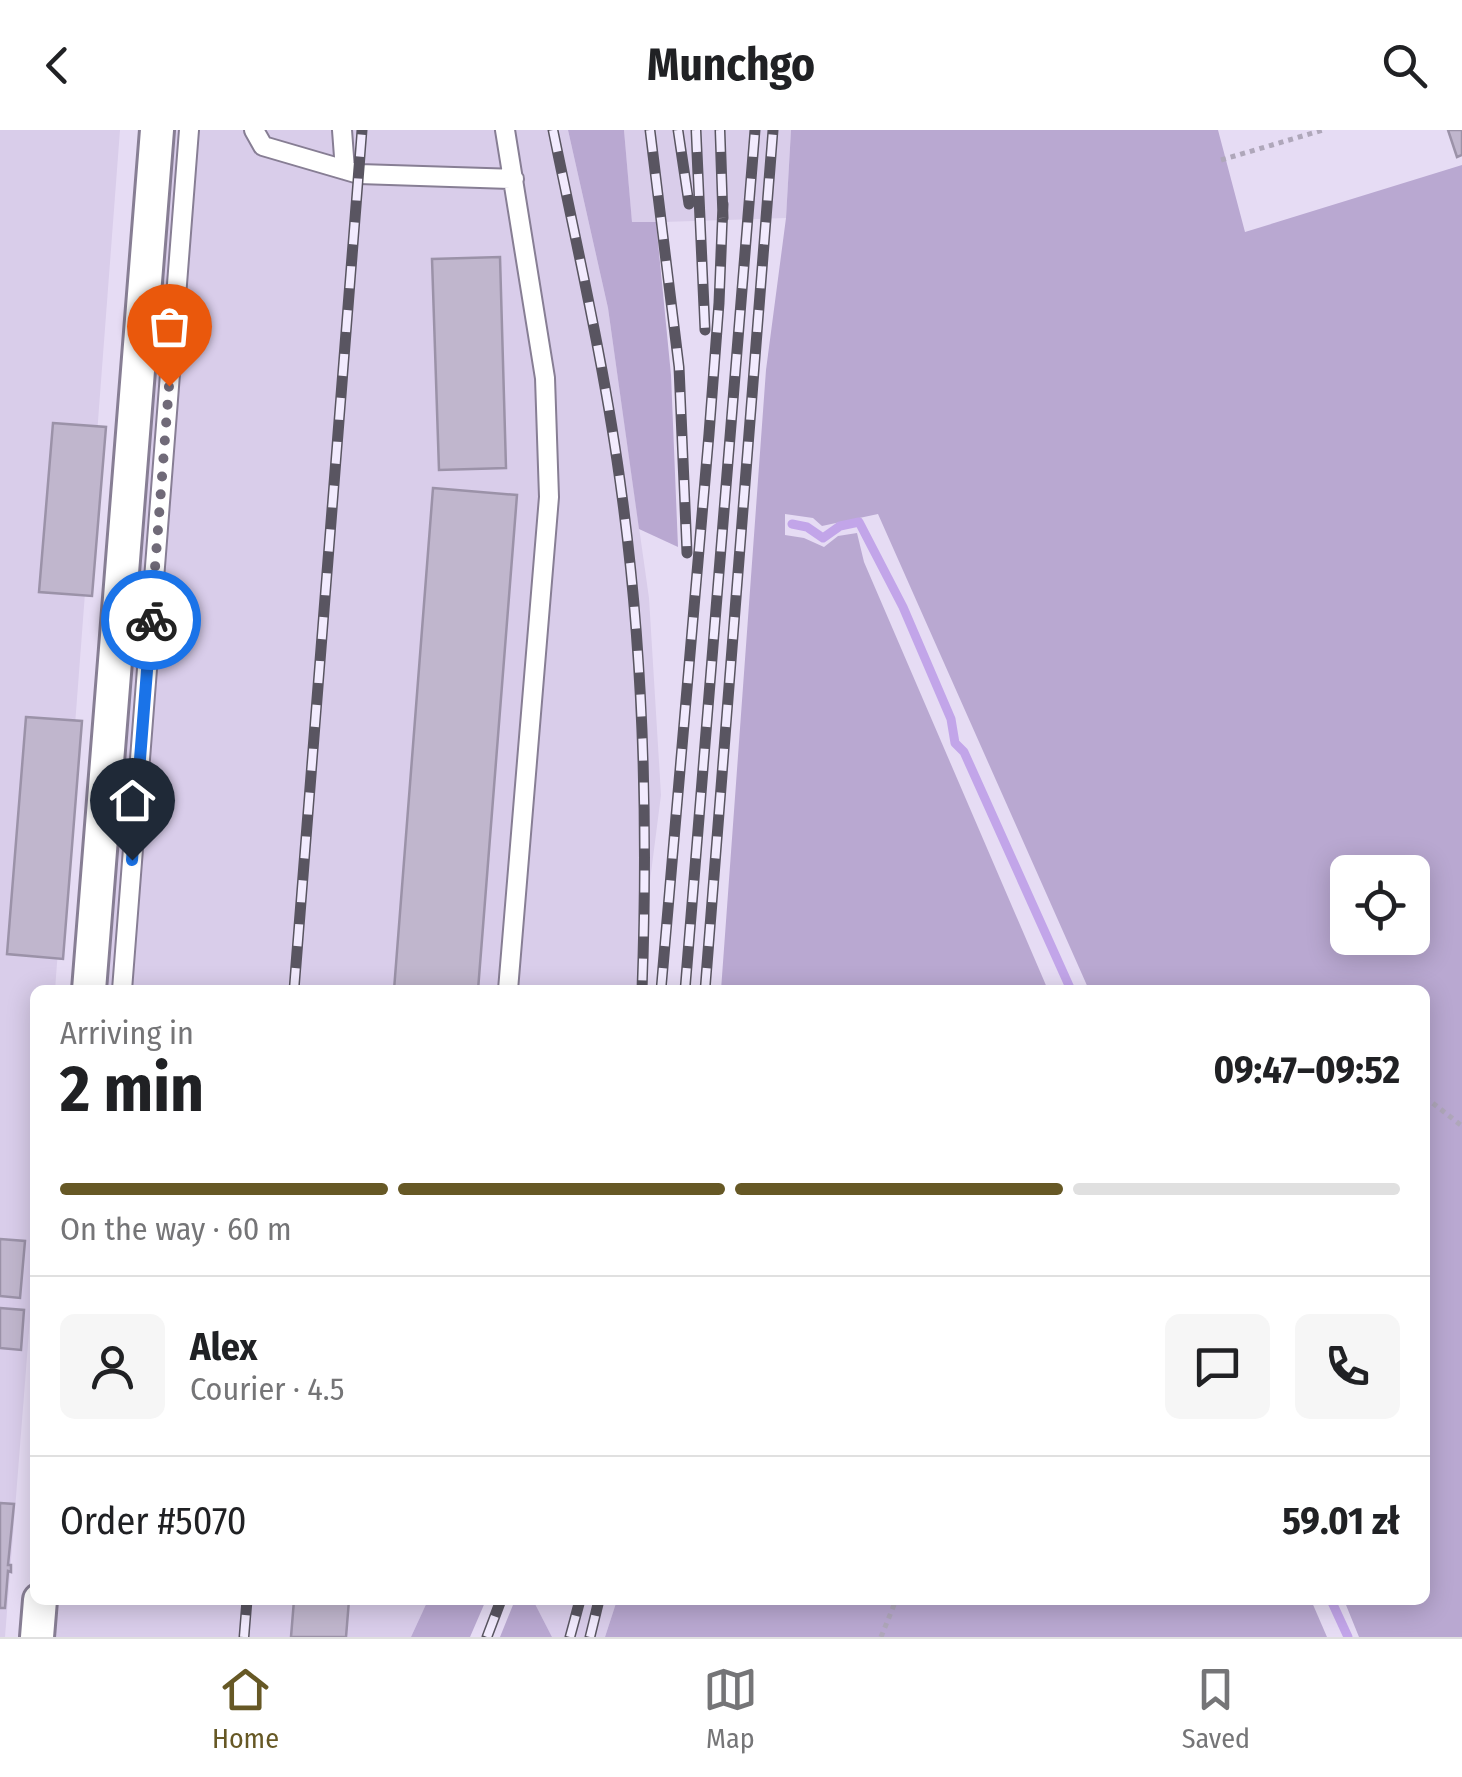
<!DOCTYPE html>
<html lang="en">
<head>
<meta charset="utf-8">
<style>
	:root { --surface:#fff; --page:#f6f6f6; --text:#202124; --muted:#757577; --line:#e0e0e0; --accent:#665825 }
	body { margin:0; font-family:"Fira Sans Condensed",sans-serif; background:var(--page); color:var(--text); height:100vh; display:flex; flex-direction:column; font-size:38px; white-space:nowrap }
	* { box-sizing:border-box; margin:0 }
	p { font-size:32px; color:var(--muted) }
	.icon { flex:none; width:55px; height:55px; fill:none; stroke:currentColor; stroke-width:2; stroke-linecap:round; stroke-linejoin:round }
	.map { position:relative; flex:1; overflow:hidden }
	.sheet { position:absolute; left:30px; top:855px; width:1400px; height:620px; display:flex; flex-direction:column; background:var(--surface); border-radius:15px; box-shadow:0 5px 25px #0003 }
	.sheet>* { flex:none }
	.buttons { position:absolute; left:1330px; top:725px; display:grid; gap:20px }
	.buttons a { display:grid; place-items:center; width:100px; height:100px; border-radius:15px; background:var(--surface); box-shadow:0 5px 25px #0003; font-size:50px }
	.pin { position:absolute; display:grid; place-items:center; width:85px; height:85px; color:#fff; margin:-102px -42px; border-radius:50% 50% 50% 0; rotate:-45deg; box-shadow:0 0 10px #0007 }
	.pin .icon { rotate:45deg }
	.courier { position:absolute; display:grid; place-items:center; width:100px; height:100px; margin:-50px; border:8px solid #1a73e8; border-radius:50%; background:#fff; color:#222; box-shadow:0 2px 12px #0007 }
	.summary em { font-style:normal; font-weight:700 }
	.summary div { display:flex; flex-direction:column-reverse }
	.summary { display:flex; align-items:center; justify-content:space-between; height:170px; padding:0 30px }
	h1 { font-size:65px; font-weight:700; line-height:75px }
	.bar { display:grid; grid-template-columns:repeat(4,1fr); gap:15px 10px; align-content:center; height:120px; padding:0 30px }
	.bar i { height:12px; border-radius:8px; background:var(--line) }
	.bar .active { background:var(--accent) }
	.bar p { grid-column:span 4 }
	.line { display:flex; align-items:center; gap:25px; padding:0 30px; border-top:2px solid var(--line) }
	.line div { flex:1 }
	.round { display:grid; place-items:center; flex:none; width:105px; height:105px; border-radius:15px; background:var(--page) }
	header { display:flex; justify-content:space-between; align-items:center; height:130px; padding:0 30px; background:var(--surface); font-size:45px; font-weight:700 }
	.tabs { display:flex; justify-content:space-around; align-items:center; height:140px; border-top:2px solid var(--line); background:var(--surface); font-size:28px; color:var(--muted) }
	.tabs a { display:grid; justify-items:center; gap:5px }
	.tabs .active { color:var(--accent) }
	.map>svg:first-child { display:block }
	.built { fill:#d9cdea }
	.green { fill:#b9a8d1; fill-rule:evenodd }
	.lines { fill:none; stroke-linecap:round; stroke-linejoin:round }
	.stream { stroke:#c2a5e9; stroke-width:9 }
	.building { fill:#c0b6cd; stroke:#9b92a8; stroke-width:2.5 }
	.service-casing { stroke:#877e94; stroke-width:22 }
	.minor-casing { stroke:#877e94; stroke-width:38 }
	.path { stroke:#afa7ba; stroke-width:5; stroke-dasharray:5 5; stroke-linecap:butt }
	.service { stroke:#fff; stroke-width:18 }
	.minor { stroke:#fff; stroke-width:32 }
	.rail-casing { stroke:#595561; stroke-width:11 }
	.rail { stroke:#f2ebfe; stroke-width:8; stroke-dasharray:22; stroke-linecap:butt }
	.done { stroke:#706a78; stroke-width:10; stroke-dasharray:0 18 }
	.route { stroke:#1a73e8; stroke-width:12 }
</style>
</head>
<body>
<header><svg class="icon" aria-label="back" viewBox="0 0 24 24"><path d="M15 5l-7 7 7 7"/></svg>Munchgo<svg class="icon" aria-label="search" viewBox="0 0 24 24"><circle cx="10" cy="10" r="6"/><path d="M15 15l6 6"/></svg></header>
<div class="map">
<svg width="1462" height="1507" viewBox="0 0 1462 1507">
	<rect width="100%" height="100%" fill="#e6dcf4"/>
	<!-- built -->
	<path class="built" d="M0 0H120L55 860H35V1125L5 1507H0Z
		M172 0H568L608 178 649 468 661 665 636 860H105Z
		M624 0H791L786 88 632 93Z
		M58 1470H428L411 1507H55Z
		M533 1470H617L605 1507H552Z"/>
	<!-- green -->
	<path class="green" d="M568 0H624L632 92H656L671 245 678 417 639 399 608 178Z
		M791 0H1218L1245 102 1462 35V1507H1359L1344 1470H1425V860H1089L878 384 822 396 813 388 785 384V405L804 408 824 417 838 406 857 403 864 432 1048 860H721L766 240 786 88ZM1348 742H1412V808H1348Z
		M428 1470H486L470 1507H411Z
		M515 1470H533L552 1507H500Z
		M617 1470H1311L1327 1507H605Z"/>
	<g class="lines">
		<!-- stream -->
		<path class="stream" d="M792 394 807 397 823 408 840 396 859 392 903 477 951 589 955 613 964 622 1071 860
			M1331 1470 1348 1507"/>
	</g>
	<!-- building -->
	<path class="building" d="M1448 0H1462V25L1457 27Z
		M500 127 506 338 439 340 432 129Z
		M53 293 106 297 92 466 39 462Z
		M433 358 517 365 478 860H394Z
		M26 587 82 591 63 829 7 824Z
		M0 1109 25 1111 20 1168 0 1166Z
		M0 1178 24 1180 21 1220 0 1218Z
		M0 1373 14 1374 8 1435H11V1442L8 1441 5 1478H0Z
		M294 1470H349L346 1507H291Z"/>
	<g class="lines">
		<!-- service casing -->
		<g class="service-casing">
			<path id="service" d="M254 0 263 16 359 44 514 49
				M342 0 345 40
				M505 0 545 248 549 367 508 860
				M122 860 189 0"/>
		</g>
		<!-- minor casing -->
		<g class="minor-casing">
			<path id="minor" d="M89 860 157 0
				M37 1507 40 1470"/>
		</g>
		<!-- path -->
		<path class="path" d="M1221 30 1323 0
			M1425 967 1462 996
			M881 1507 896 1470"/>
		<!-- service -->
		<use href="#service" class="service"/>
		<!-- minor -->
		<use href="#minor" class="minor"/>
		<!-- rail casing -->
		<g class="rail-casing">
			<path id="rail" d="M553 0C578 122 606 243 622 366 644 529 648 696 642 860
				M650 0 679 237 687 423
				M678 0 689 74
				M696 0 705 200
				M720 0 723 88
				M294 860 362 0
				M661 860 709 304 719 173 723 74
				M685 860 755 0
				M705 860 773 0
				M244 1507 247 1470
				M487 1507 501 1470
				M570 1507 580 1470
				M590 1507 599 1470"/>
		</g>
		<!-- rail -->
		<use href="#rail" class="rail"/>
	</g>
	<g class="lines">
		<!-- done -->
		<path class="done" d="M151 490 169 256"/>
		<!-- route -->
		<path class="route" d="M132 730 151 490"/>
	</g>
</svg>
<div class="buttons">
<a><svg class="icon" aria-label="locate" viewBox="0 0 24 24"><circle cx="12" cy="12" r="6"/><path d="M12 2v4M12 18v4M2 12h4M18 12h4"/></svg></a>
</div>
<div class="pin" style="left:169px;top:256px;background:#ea580c"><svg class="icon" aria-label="bag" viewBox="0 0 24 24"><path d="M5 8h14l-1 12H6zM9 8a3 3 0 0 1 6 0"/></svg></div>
<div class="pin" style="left:132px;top:730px;background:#1f2937"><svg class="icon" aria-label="home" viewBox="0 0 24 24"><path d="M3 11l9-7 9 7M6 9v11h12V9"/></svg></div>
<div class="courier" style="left:151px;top:490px"><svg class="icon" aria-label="bike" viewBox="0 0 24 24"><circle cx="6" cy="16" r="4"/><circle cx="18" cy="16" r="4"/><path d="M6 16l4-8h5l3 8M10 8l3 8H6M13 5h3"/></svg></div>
<section class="sheet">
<div class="summary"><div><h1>2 min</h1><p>Arriving in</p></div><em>09:47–09:52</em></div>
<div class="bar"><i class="active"></i><i class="active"></i><i class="active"></i><i></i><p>On the way · 60 m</p></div>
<div class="line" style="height:180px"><a class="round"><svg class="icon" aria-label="person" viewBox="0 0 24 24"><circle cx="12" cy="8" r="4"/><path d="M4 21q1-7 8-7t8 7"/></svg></a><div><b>Alex</b><p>Courier · 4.5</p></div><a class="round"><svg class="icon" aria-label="chat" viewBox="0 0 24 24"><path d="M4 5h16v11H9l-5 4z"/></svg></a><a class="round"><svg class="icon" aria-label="phone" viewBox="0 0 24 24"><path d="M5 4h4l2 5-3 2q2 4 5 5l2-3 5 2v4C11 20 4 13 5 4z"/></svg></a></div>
<div class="line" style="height:130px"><div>Order #5070</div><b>59.01 zł</b></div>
</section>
</div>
<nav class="tabs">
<a class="active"><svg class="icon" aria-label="home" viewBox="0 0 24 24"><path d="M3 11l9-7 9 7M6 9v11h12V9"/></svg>Home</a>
<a><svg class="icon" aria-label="map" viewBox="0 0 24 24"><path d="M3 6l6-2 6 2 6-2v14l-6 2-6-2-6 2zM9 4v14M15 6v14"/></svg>Map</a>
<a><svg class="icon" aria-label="saved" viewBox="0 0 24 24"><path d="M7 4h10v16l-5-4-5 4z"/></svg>Saved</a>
</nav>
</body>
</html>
